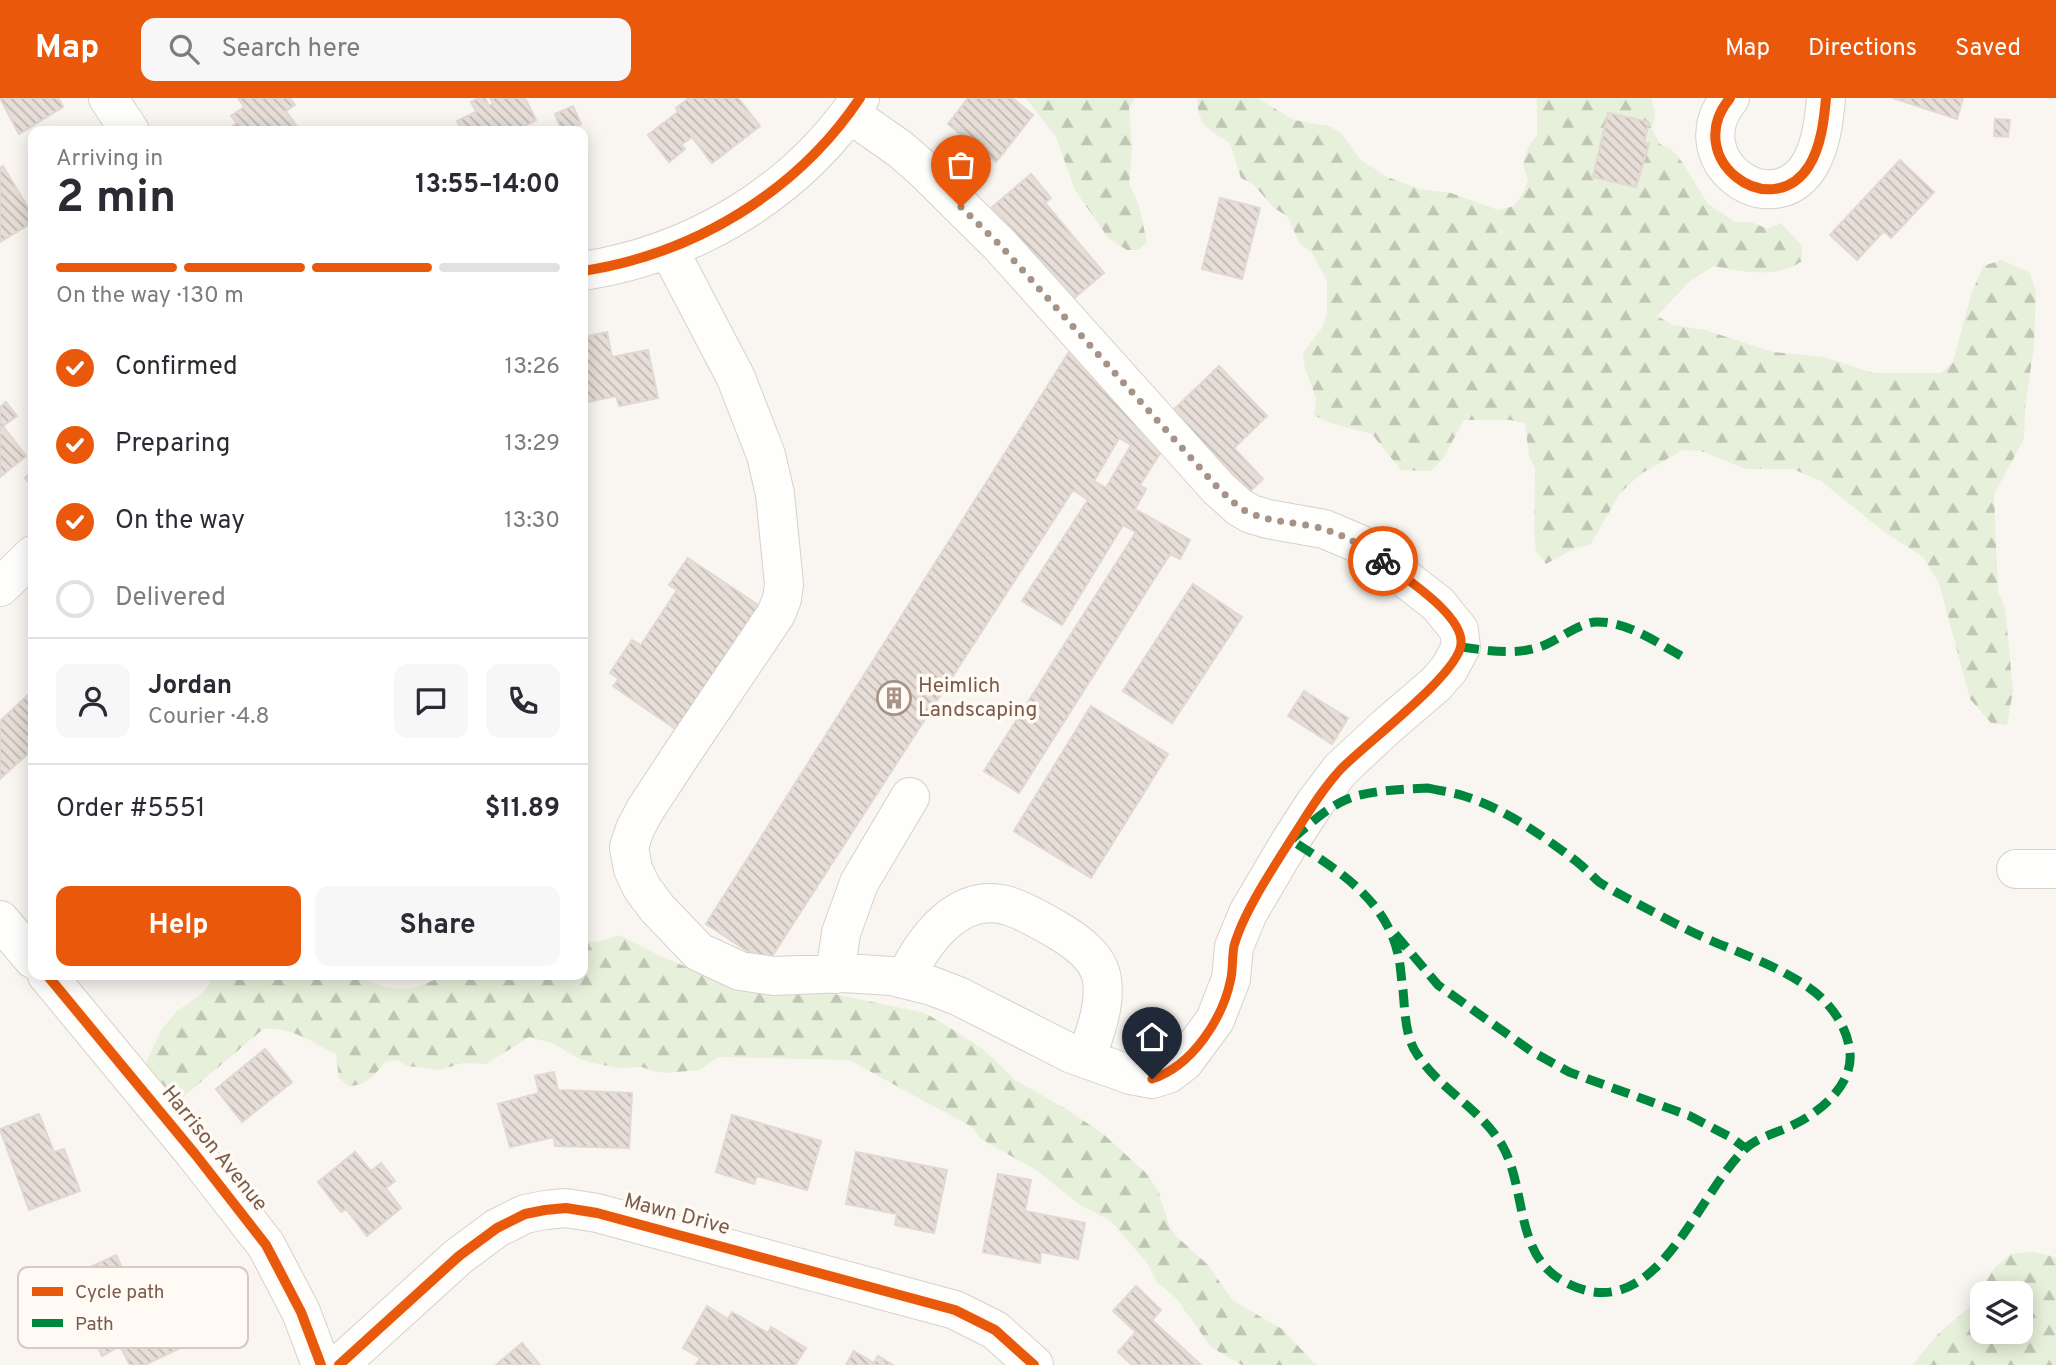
<!DOCTYPE html>
<html lang="en">
<head>
<meta charset="utf-8">
<style>
	:root { --surface:#fff; --page:#f7f7f7; --text:#2b2b33; --muted:#7c7c81; --line:#e1e1e2; --accent:#ea580c }
	body { margin:0; font-family:Overpass,sans-serif; background:var(--page); color:var(--text); height:100vh; display:flex; flex-direction:column; font-size:26px; white-space:nowrap }
	* { box-sizing:border-box; margin:0 }
	p { font-size:23px; color:var(--muted) }
	.icon { flex:none; width:38px; height:38px; fill:none; stroke:currentColor; stroke-width:2; stroke-linecap:round; stroke-linejoin:round }
	.map { position:relative; flex:1; overflow:hidden }
	.side { position:absolute; left:28px; top:28px; width:560px; height:854px; display:flex; flex-direction:column; background:var(--surface); border-radius:14px; box-shadow:0 4px 18px #0003 }
	.side>* { flex:none }
	.buttons { position:absolute; left:1970px; top:1183px; display:grid; gap:14px }
	.buttons a { display:grid; place-items:center; width:63px; height:63px; border-radius:14px; background:var(--surface); box-shadow:0 4px 18px #0003; font-size:35px }
	.pin { position:absolute; display:grid; place-items:center; width:60px; height:60px; color:#fff; margin:-72px -30px; border-radius:50% 50% 50% 0; rotate:-45deg; box-shadow:0 0 7px #0007 }
	.pin .icon { rotate:45deg }
	.courier { position:absolute; display:grid; place-items:center; width:70px; height:70px; margin:-35px; border:5px solid #ea580c; border-radius:50%; background:#fff; color:#222; box-shadow:0 2px 9px #0007 }
	.summary em { font-style:normal; font-weight:700 }
	.summary div { display:flex; flex-direction:column-reverse }
	.summary { display:flex; align-items:center; justify-content:space-between; height:119px; padding:0 28px }
	h1 { font-size:46px; font-weight:700; line-height:52px }
	.bar { display:grid; grid-template-columns:repeat(4,1fr); gap:10px 7px; align-content:center; height:84px; padding:0 28px }
	.bar i { height:9px; border-radius:5px; background:var(--line) }
	.bar .current { background:var(--accent) }
	.bar p { grid-column:span 4 }
	.line { display:flex; align-items:center; gap:18px; padding:0 28px; border-top:2px solid var(--line) }
	.line div { flex:1 }
	.round { display:grid; place-items:center; flex:none; width:74px; height:74px; border-radius:14px; background:var(--page) }
	ol { padding:0 28px; list-style:none }
	li { display:flex; align-items:center; gap:21px; height:77px }
	li p { margin-inline-start:auto }
	li .icon { padding:7px; border-radius:50%; background:var(--accent); color:#fff; stroke-width:4 }
	li:last-child { color:var(--muted) }
	li i { width:38px; height:38px; border:4px solid var(--line); border-radius:50% }
	.button { display:flex; gap:14px; margin-top:auto; padding:14px 28px }
	.button a { flex:1; height:80px; border-radius:14px; background:var(--accent); color:#fff; font-size:28px; font-weight:700; line-height:80px; text-align:center }
	.button a+a { background:var(--page); color:var(--text) }
	header { display:flex; align-items:center; gap:42px; box-sizing:border-box; height:98px; padding:0 35px; background:var(--accent); color:#fff }
	header strong { font-size:33px }
	nav { display:flex; gap:38px; margin-inline-start:auto; font-size:24px }
	.search { width:490px; height:63px; background:var(--page); display:flex; align-items:center; gap:18px; box-sizing:border-box; padding:0 24px; border-radius:14px; color:var(--muted); font-size:26px }
	.map>svg:first-child { display:block }
	.forest { fill:url(#forest-firs); fill-rule:evenodd }
	.building { fill:url(#building-back-hatch); stroke:#e2d8d2; stroke-width:2; fill-rule:evenodd }
	.lines { fill:none; stroke-linecap:round; stroke-linejoin:round }
	.minor-casing { stroke:#d7d1cb; stroke-width:40 }
	.minor { stroke:#fefefd; stroke-width:38 }
	.quiet { stroke:#00873e; stroke-width:9; stroke-dasharray:18 9; stroke-linecap:butt }
	.cycleway-casing { stroke:#fffaf3; stroke-width:15 }
	.cycleway { stroke:#e8590c; stroke-width:10 }
	.done { stroke:#a69286; stroke-width:7; stroke-dasharray:0 12.6 }
	.route { stroke:#ea580c; stroke-width:9 }
	.labels { text-anchor:middle; dominant-baseline:central; stroke-width:7; stroke-linejoin:round; paint-order:stroke }
	.poi-label { font-size:21px; fill:#7a5c4d; stroke:#fffaf3; text-anchor:start }
	.street-label { font-size:21px; fill:#7a5c4d; stroke:#fffaf3 }
	.key { fill:#fffaf3; stroke:#d7cbc1; stroke-width:2 }
	.key-label { font-size:19px; fill:#7a5c4d }
</style>
</head>
<body>
<header>
<strong>Map</strong>
<div class="search"><svg class="icon" aria-label="search" viewBox="0 0 24 24"><circle cx="10" cy="10" r="6"/><path d="M15 15l6 6"/></svg>Search here</div>
<nav><a>Map</a><a>Directions</a><a>Saved</a></nav>
</header>
<div class="map">
<svg width="2056" height="1267" viewBox="0 0 2056 1267">
	<defs>
		<pattern id="forest-firs" width="22" height="20" patternUnits="userSpaceOnUse" patternTransform="scale(1.75)"><rect width="22" height="20" fill="#e7f0db"/><path d="M5 1l3.5 6h-7zM16 11l3.5 6h-7z" fill="#c0c6b4"/></pattern>
		<pattern id="building-back-hatch" width="6" height="6" patternUnits="userSpaceOnUse" patternTransform="scale(1.75)"><rect width="6" height="6" fill="#e6ded7"/><path d="M-1 5l2 2M0 0l6 6M5-1l2 2" fill="none" stroke="#bfb7b1"/></pattern>
	</defs>
	<rect width="100%" height="100%" fill="#f9f5f0"/>
	<!-- forest -->
	<path class="forest" d="M1026 0H1135L1129 9 1132 51 1129 86 1139 107 1147 145 1138 152H1127L1109 141 1075 92 1056 39Z
		M1197 0H1257L1294 22 1329 28 1342 36 1361 62 1387 79 1420 91 1451 95 1498 112 1514 108 1523 96 1528 82 1523 67 1528 50 1537 37V0H1651L1655 16 1652 31 1660 46 1673 53 1682 64 1708 106 1735 124H1751L1768 131 1781 125 1802 148V163C1777 181 1742 174 1714 168L1690 183 1657 218 1673 227 1705 232 1773 254 1824 259 1873 275H1941L1953 264 1971 197 1983 168 2002 162 2030 175 2036 194 2034 248 2025 310 2024 341 1994 396 1998 494 2005 509 2013 593 2007 627 1991 625 1970 601 1939 485 1923 459 1883 433 1821 383 1793 371H1746L1701 353 1683 352 1642 375 1620 395 1590 447 1575 450 1546 466 1536 453 1534 435 1535 370 1529 358 1525 325 1510 322H1464L1442 362 1431 373 1401 372 1372 336 1327 324 1314 317 1316 300 1305 270 1303 255 1322 230 1327 215V183L1312 154 1300 146 1287 118 1274 110 1254 87 1241 80 1230 45C1208 31 1198 28 1197 0Z
		M620 837 658 857 733 889 829 895 925 915 955 933 984 952 1015 982 1066 1011 1102 1035 1145 1074 1158 1092 1169 1127 1175 1137 1208 1167 1233 1203 1282 1231 1316 1267H1242L1211 1249 1177 1201 1157 1184 1147 1165 1111 1123 1080 1107 1036 1072 988 1045 979 1039 972 1029 849 962 718 959 699 972 665 975 653 973 642 969 619 970 593 965 582 962 552 945 529 939 486 966 463 965 440 972 408 968 397 962 386 963C374 977 368 987 349 988L339 980 336 956C313 945 289 927 263 931L182 1000 171 998 146 972 147 962 162 931 177 913 203 895 215 877H361C385 896 418 894 442 877H583V843L596 844Z
		M2032 1154 2056 1159V1267H1912L1938 1236 1972 1207 1995 1169 2011 1156ZM1983 1195H2021V1234H1983Z"/>
	<!-- building -->
	<path class="building" d="M0 0H58L63 9 19 36Z
		M238 0H290L295 7 286 13 300 33H226L237 25 231 18 244 9Z
		M479 0H485L489 8 493 6 490 0H525L536 22 521 30 523 33H462L457 23 476 14 471 4Z
		M689 0H738L760 28 712 65 692 39 681 47 685 51 669 64 648 37 678 14 676 10Z
		M968 0H1012L1033 17 996 64 948 26Z
		M1893 0H1963L1957 21Z
		M573 8 581 26 562 33 555 16Z
		M1608 15 1649 24 1644 45 1649 46 1636 89 1593 79Z
		M1995 21 2010 22 2008 39 1994 38Z
		M1900 62 1934 94 1891 140 1884 133 1857 162 1830 137Z
		M3 68 33 118V124L0 144V70Z
		M1031 76 1051 100 1045 105 1104 175 1073 201 992 109Z
		M1220 100 1260 110 1242 181 1202 171Z
		M607 234 612 259 648 252 658 300 619 308 616 298 583 305V239Z
		M1071 251 1162 352 1140 387 1146 391 1135 411 1190 442 1180 461 1170 456 1019 695 984 673 1136 434 1123 427 1062 527 1022 503 1088 402 1073 392 767 866 706 826ZM1119 340 1131 347 1106 390 1094 383Z
		M1219 268 1267 318 1234 350 1263 381 1243 400 1166 319Z
		M6 304 17 318 3 328 26 358 0 379V309Z
		M33 372V389L25 380Z
		M688 460 761 509 677 632 613 588 619 581 610 575 632 542 641 547 677 492 669 487Z
		M1193 486 1242 519 1172 625 1123 593Z
		M1304 593 1348 620 1332 646 1288 618Z
		M29 596 33 601V651L0 681V623Z
		M1091 608 1168 656 1091 780 1014 733Z
		M265 951 292 984 242 1024 216 991Z
		M554 974 558 992 632 995 629 1050 555 1048 554 1039 510 1049 498 1006 539 995 535 978Z
		M39 1016 54 1054 64 1051 80 1093 29 1112 0 1031Z
		M732 1017 821 1043 807 1092 757 1078 754 1086 716 1074Z
		M355 1054 371 1073 381 1065 395 1083 386 1090 401 1110 367 1138 346 1111 341 1114 318 1084Z
		M856 1054 947 1072 934 1135 895 1127 897 1116 846 1106Z
		M998 1076 1031 1082 1025 1113 1085 1125 1078 1161 1041 1154 1040 1165 983 1154Z
		M116 1157 126 1178 131 1175 147 1207 158 1202 182 1249 145 1267H130L120 1248 102 1258 89 1230 106 1222 94 1196 78 1203 67 1180Z
		M1136 1188 1161 1212 1152 1222 1201 1267H1132L1118 1254 1136 1234 1113 1213Z
		M707 1208 728 1221 732 1214 768 1235 771 1229 806 1250 795 1267H696L700 1260 683 1250Z
		M522 1245 540 1267H496Z
		M854 1253 874 1265 878 1258 893 1267H846Z"/>
	<g class="lines">
		<!-- minor casing -->
		<g class="minor-casing">
			<path id="minor" d="M108 0 130 33
				M1730 0C1680 60 1770 128 1809 68 1821 48 1824 23 1826 0
				M669 152 736 280 766 357 775 396 784 486 782 501 776 516 683 654 645 712 635 731 629 749 633 771 642 790 657 810 699 854 740 873 774 878 843 875 892 878 932 888 958 898 1072 956 1131 977 1152 981 1168 976 1184 964 1215 922 1231 881 1234 849 1248 815 1291 742 1315 705 1340 672 1386 629 1436 586 1449 571 1461 549 1459 532 1438 506 1362 447 1324 431 1268 421 1251 416 1239 409 1218 390 1000 147 923 71 900 51 850 16
				M583 173C694 156 797 94 860 0
				M0 489 33 457
				M2016 771H2056
				M0 822 33 861
				M835 876 841 835 859 785 910 699
				M47 877 195 1056 266 1147 301 1214 321 1267
				M905 881C924 841 959 793 1009 808 1026 814 1042 823 1057 832 1076 843 1099 859 1102 882 1106 908 1094 937 1086 961
				M339 1267 459 1158 497 1130 525 1116 545 1112 566 1110 597 1115 955 1212 995 1232 1034 1267"/>
		</g>
		<!-- minor -->
		<use href="#minor" class="minor"/>
		<!-- quiet -->
		<path class="quiet" d="M1461 549C1492 553 1523 559 1551 544 1565 537 1579 526 1595 524 1626 522 1659 546 1685 560
			M1428 690C1440 693 1453 694 1464 698 1503 710 1540 736 1572 760 1582 767 1590 776 1599 784 1611 792 1625 799 1638 806 1659 817 1681 829 1703 839 1739 855 1776 867 1808 889 1830 904 1848 929 1850 955 1853 987 1820 1014 1795 1026 1778 1035 1756 1039 1743 1053 1693 1103 1654 1234 1563 1183 1514 1156 1527 1090 1502 1047 1480 1010 1439 991 1417 956 1405 939 1405 913 1403 892 1401 881 1401 868 1398 856 1385 800 1336 771 1291 742 1310 726 1331 705 1356 698 1379 692 1404 691 1428 690Z
			M1395 836 1438 887 1531 953 1569 974 1690 1018 1732 1040 1745 1050"/>
		<!-- cycleway casing -->
		<g class="cycleway-casing">
			<path id="cycleway" d="M1730 0C1680 60 1770 128 1809 68 1821 48 1824 23 1826 0
				M583 173C694 156 797 94 860 0
				M47 877 195 1056 266 1147 301 1214 321 1267
				M339 1267 459 1158 497 1130 525 1116 545 1112 566 1110 597 1115 955 1212 995 1232 1034 1267"/>
		</g>
		<!-- cycleway -->
		<use href="#cycleway" class="cycleway"/>
	</g>
	<g class="lines">
		<!-- done -->
		<path class="done" d="M961 109 1000 147 1218 390C1229 400 1239 411 1252 416 1270 423 1287 424 1306 427 1336 432 1359 445 1383 463"/>
		<!-- route -->
		<path class="route" d="M1152 981C1192 968 1223 921 1231 880 1233 870 1232 859 1234 848 1243 815 1273 770 1292 740 1307 717 1322 691 1341 671 1366 645 1459 576 1461 546 1464 517 1404 480 1383 463"/>
	</g>
	<!-- icons -->
	<defs>
		<g id="building-ring" transform="scale(1.75)"><circle r="9.5" fill="#fffaf3" stroke="#a69286" stroke-width="1.5"/><path d="M-4-6H4V6H1V3H-1V6H-4ZM-2.5-4.3h1.7v1.8h-1.7ZM.8-4.3h1.7v1.8H.8ZM-2.5-1h1.7V.8h-1.7ZM.8-1h1.7V.8H.8Z" fill="#a69286"/></g>
	</defs>
	<g fill-rule="evenodd">
		<use href="#building-ring" x="894" y="600"/>
	</g>
	<g class="labels">
		<!-- poi labels -->
		<g class="poi-label">
			<text x="918" y="588">Heimlich<tspan x="918" dy="24">Landscaping</tspan></text>
		</g>
		<!-- street labels -->
		<g class="street-label">
			<text transform="translate(214 1051) rotate(51)">Harrison Avenue</text>
			<text transform="translate(677 1117) rotate(15)">Mawn Drive</text>
		</g>
	</g>
	<!-- legend -->
	<rect x="18" y="1169" width="230" height="81" rx="10" class="key"/>
	<rect x="32" y="1189" width="31" height="9" fill="#e8590c"/>
	<rect x="32" y="1221" width="31" height="8" fill="#00873e"/>
	<g class="key-label">
		<text x="75" y="1200">Cycle path</text>
		<text x="75" y="1232">Path</text>
	</g>
</svg>
<div class="buttons">
<a><svg class="icon" aria-label="layers" viewBox="0 0 24 24"><path d="M12 4l9 5-9 5-9-5zM3 14l9 5 9-5"/></svg></a>
</div>
<div class="pin" style="left:961px;top:109px;background:#ea580c"><svg class="icon" aria-label="bag" viewBox="0 0 24 24"><path d="M5 8h14l-1 12H6zM9 8a3 3 0 0 1 6 0"/></svg></div>
<div class="pin" style="left:1152px;top:981px;background:#1f2937"><svg class="icon" aria-label="home" viewBox="0 0 24 24"><path d="M3 11l9-7 9 7M6 9v11h12V9"/></svg></div>
<div class="courier" style="left:1383px;top:463px"><svg class="icon" aria-label="bike" viewBox="0 0 24 24"><circle cx="6" cy="16" r="4"/><circle cx="18" cy="16" r="4"/><path d="M6 16l4-8h5l3 8M10 8l3 8H6M13 5h3"/></svg></div>
<section class="side">
<div class="summary"><div><h1>2 min</h1><p>Arriving in</p></div><em>13:55–14:00</em></div>
<div class="bar"><i class="current"></i><i class="current"></i><i class="current"></i><i></i><p>On the way · 130 m</p></div>
<ol>
<li><svg class="icon" aria-label="check" viewBox="0 0 24 24"><path d="M5 12l5 5 9-10"/></svg>Confirmed<p>13:26</p></li>
<li><svg class="icon" aria-label="check" viewBox="0 0 24 24"><path d="M5 12l5 5 9-10"/></svg>Preparing<p>13:29</p></li>
<li><svg class="icon" aria-label="check" viewBox="0 0 24 24"><path d="M5 12l5 5 9-10"/></svg>On the way<p>13:30</p></li>
<li><i></i>Delivered</li>
</ol>
<div class="line" style="height:126px"><a class="round"><svg class="icon" aria-label="person" viewBox="0 0 24 24"><circle cx="12" cy="8" r="4"/><path d="M4 21q1-7 8-7t8 7"/></svg></a><div><b>Jordan</b><p>Courier · 4.8</p></div><a class="round"><svg class="icon" aria-label="chat" viewBox="0 0 24 24"><path d="M4 5h16v11H9l-5 4z"/></svg></a><a class="round"><svg class="icon" aria-label="phone" viewBox="0 0 24 24"><path d="M5 4h4l2 5-3 2q2 4 5 5l2-3 5 2v4C11 20 4 13 5 4z"/></svg></a></div>
<div class="line" style="height:91px"><div>Order #5551</div><b>$11.89</b></div>
<div class="button"><a>Help</a><a>Share</a></div>
</section>
</div>
</body>
</html>
